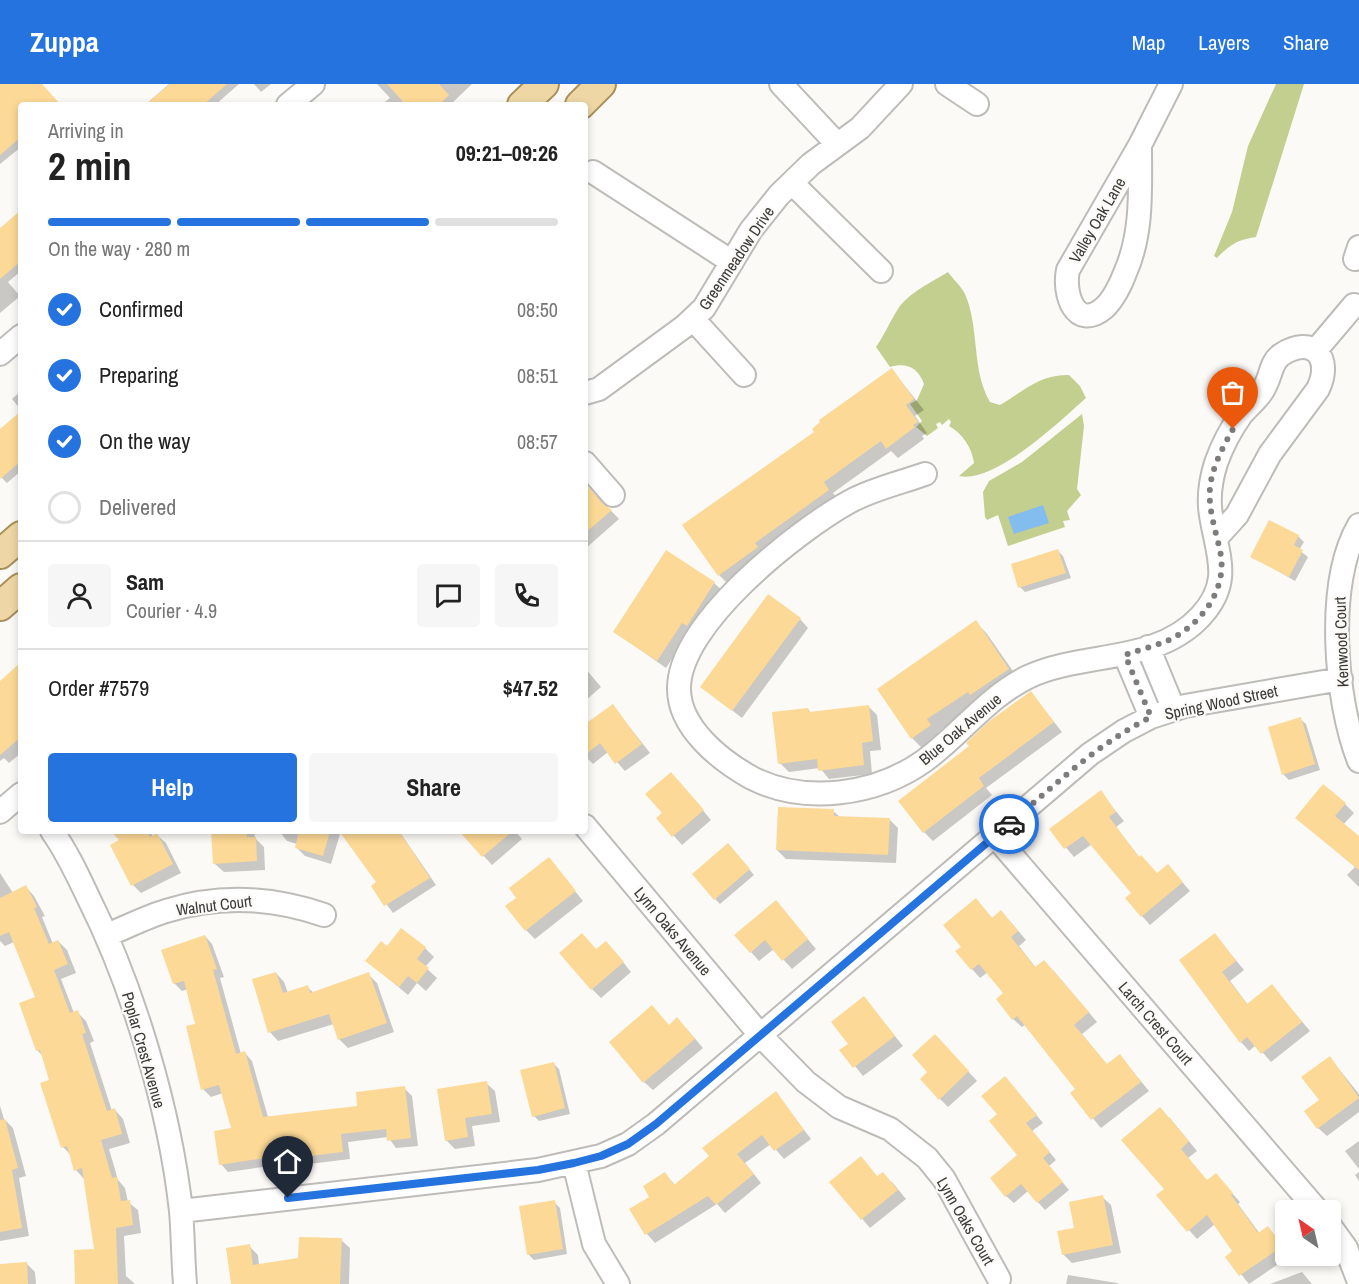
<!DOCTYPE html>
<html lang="en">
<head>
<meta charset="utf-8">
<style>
	:root { --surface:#fff; --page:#f6f6f6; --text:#222; --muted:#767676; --line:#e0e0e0; --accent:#2473de }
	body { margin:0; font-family:"Archivo Narrow",sans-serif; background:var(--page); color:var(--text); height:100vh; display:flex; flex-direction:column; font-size:22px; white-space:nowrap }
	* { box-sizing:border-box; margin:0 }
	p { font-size:20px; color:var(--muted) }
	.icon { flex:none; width:33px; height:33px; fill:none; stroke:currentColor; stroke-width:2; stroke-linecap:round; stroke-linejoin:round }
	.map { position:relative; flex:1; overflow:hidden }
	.sheet { position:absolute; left:18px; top:18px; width:570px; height:732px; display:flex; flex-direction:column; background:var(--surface); border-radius:6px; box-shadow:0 3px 9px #0003 }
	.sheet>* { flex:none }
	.needle { width:39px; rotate:326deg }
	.tools { position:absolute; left:1275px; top:1116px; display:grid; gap:12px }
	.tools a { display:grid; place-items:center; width:66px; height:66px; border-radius:6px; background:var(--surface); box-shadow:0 3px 9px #0003; font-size:30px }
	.pin { position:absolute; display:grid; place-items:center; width:51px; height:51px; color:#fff; margin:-62px -26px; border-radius:50% 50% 50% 0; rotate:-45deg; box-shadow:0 0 6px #0007 }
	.pin .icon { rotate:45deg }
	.courier { position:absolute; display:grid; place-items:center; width:60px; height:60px; margin:-30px; border:4px solid #2473de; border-radius:50%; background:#fff; color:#222; box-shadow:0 2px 8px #0007 }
	.summary em { font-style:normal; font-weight:800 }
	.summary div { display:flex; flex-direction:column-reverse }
	.summary { display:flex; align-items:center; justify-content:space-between; height:102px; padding:0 30px }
	h1 { font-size:39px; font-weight:800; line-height:45px }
	.bar { display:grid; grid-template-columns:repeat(4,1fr); gap:9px 6px; align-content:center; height:72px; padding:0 30px }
	.bar i { height:8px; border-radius:4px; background:var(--line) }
	.bar .current { background:var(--accent) }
	.bar p { grid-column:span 4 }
	.line { display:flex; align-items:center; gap:15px; padding:0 30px; border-top:2px solid var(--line) }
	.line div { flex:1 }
	.round { display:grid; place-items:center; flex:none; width:63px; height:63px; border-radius:6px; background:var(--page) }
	ol { padding:0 30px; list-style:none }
	li { display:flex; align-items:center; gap:18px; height:66px }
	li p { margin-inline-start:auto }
	li .icon { padding:6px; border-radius:50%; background:var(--accent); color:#fff; stroke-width:4 }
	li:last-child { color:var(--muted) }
	li i { width:33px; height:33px; border:3px solid var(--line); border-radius:50% }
	.cta { display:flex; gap:12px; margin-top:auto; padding:12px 30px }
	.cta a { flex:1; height:69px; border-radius:6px; background:var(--accent); color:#fff; font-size:24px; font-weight:800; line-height:69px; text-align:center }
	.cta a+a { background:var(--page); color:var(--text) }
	header { display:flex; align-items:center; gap:36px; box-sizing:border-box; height:84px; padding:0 30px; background:var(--accent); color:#fff }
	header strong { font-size:28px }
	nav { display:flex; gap:33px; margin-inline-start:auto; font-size:21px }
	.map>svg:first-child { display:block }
	.green { fill:#c3cf8f }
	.water { fill:#83bcee }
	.shadow { fill:#0003 }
	.building { fill:#fcd996 }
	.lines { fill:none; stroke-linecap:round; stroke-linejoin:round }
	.minor-casing { stroke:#bebcb9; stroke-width:26 }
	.major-casing { stroke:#a88e58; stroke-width:32 }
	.minor { stroke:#fff; stroke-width:22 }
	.major { stroke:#eed7a5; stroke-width:28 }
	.done { stroke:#7f7d7c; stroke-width:6; stroke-dasharray:0 10.8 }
	.route { stroke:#2473de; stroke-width:8 }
	.labels { text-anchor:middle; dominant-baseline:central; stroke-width:4.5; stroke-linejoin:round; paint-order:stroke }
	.street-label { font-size:16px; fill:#3b3a39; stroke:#fcfaf7 }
</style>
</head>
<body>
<header>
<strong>Zuppa</strong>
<nav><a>Map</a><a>Layers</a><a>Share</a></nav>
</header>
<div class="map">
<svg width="1359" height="1200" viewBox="0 0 1359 1200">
	<rect width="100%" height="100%" fill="#fcfaf7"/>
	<!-- green -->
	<path class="green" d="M1276 0H1304L1256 153C1239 155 1229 161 1217 174L1214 172 1232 128 1248 62Z
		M948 188C953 195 961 202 965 210 980 245 971 285 990 318L1000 321C1024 307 1040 290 1069 291L1080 302 1086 314C1060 337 995 400 959 392L974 379C972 364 963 350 949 342L951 338 949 335 942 341 940 338 936 340 938 344 927 352 916 343 922 337 910 320 917 316 924 300C918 283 906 278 890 283L876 263C885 250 890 237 898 225 908 209 932 198 948 188Z
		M1082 330 1084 342 1077 405 1081 411 1067 427 1070 436 1063 437 1065 443 1008 462 998 431 987 436 985 433 983 408 989 397 1022 378Z"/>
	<!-- water -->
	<path class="water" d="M1043 421 1049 439 1014 450 1008 433Z"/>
	<!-- shadow -->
	<path class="shadow" d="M0 0H41L59 21H21V63L0 80Z
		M169 0H239L215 21H145Z
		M254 0H271L261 8Z
		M377 0H472L450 21H381L390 14Z
		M21 128V187L8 198 20 212 0 229V147Z
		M892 286 924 326 915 332 927 349 922 352 924 355 898 374 891 367 833 409 839 417 729 501 719 491 816 349Z
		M21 307V326L12 315Z
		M21 329V387L7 399 0 392V347Z
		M585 400 619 435 585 465Z
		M1298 452 1304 458 1299 466 1308 473 1295 497 1252 472Z
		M1058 467 1063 472 1071 494 1025 508 1020 503Z
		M714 499 723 507 691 546 666 584 615 548Z
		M800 535 808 544 742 634 702 603Z
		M976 538 987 550 1020 597 980 619 938 648 942 653 924 666 912 654Z
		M21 580V669L9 679 4 674 0 677V608Z
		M585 584 601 603 585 617Z
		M1031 609 1062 648 986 704 992 711 933 757 924 748 971 663Z
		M613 622 650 669 625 687 608 668 593 680 585 672V642Z
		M868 622 877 631 881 666 870 667 872 690 829 695 820 684 789 688 780 679 808 625 811 629Z
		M1300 635 1306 640 1320 686 1289 696 1283 690Z
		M680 699 711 736 682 761 658 734 664 729Z
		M1100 708 1124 737 1116 743 1140 774 1157 791H1176L1190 807 1150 841 1142 832 1133 809 1092 760 1074 773 1051 746Z
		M1345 720 1354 729 1343 741 1359 754V803L1347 791 1355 783 1297 734Z
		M833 727 840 733 889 735 898 744 896 779 786 775 777 766Z
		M113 747H150L153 753 157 751 166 759 181 789 141 809 133 801 122 756Z
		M213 747H254L255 754 264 763 265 786 224 788 215 780Z
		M279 747H341L331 780 305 772 296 763 297 760 287 757Z
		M355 747H399L436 801 393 829 373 802 379 799Z
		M461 747H515L522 755 492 781Z
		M734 767 754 791 720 820 715 815Z
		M549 775 583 817 535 855 526 846 518 814Z
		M0 789 13 809 26 803 34 812 45 832 42 833 53 860 58 857 67 866 76 889 61 895 74 929 77 928 86 937 94 957 90 959 112 1027 115 1026 123 1035 130 1059 109 1065 118 1096 125 1104 128 1118 138 1126 141 1149 124 1152 126 1192 135 1200H77L96 1167 84 1095 76 1086 72 1072 63 1063 51 997 43 972 37 966V914L14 858 5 862 0 857Z
		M984 825 993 835 1010 837 1026 856 1019 862 1036 884 1053 886 1097 938 1082 950 1108 982 1120 972 1149 1007 1101 1044 1072 1009 1077 1005 1026 940 1022 943 1013 935 1005 910 988 888 980 894 972 885 963 863Z
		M784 827 816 865 792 885 774 865 759 877 751 868Z
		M1215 851 1244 886 1230 897 1248 921 1272 902 1310 947 1271 978 1256 961 1249 967 1241 958 1181 877Z
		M205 852 212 860 224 893 220 894 241 970 245 969 252 977 268 1033 359 1023 404 1004 412 1012 418 1062 396 1064 388 1053 348 1058 350 1075 301 1081 298 1078 228 1088 221 1080 233 1045 223 1009 211 1013 203 1005 197 941 188 905 182 907 174 899Z
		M387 864H425L434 873 425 883 437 894 426 907 417 899 408 911 367 877Z
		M597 867 615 868 631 888 601 914 592 905Z
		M276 889 284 898 288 909 307 903 314 909 368 890 377 899 394 948 348 964 339 955 334 940 278 957 270 948Z
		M864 914 903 962 863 992 842 966 850 960Z
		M669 942 686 944 703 964 653 1006 644 998Z
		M944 961 977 997 948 1023 940 1015 929 988Z
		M1330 974 1359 1010V1028L1327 1052 1318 1044Z
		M553 979 559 985 570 1030 539 1037 534 1032Z
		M486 999 495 1007 500 1038 472 1042 475 1062 455 1065 446 1056Z
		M1012 1001 1043 1039 1032 1047 1056 1076 1049 1082 1069 1106 1045 1126 1028 1107 1014 1119 1006 1112 1019 1071Z
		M776 1009 811 1055 784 1075 771 1060 745 1079 761 1099 725 1129 717 1120 655 1159 647 1150 651 1113 665 1090 676 1102 711 1072Z
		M0 1022 4 1035 13 1044 26 1092 19 1094 29 1152 0 1157Z
		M1169 1033 1197 1067 1188 1074 1208 1098 1224 1100 1240 1118 1238 1120 1260 1150 1268 1144 1286 1165V1172H1290L1249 1200 1227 1173 1234 1168 1215 1140 1197 1155 1158 1111 1166 1105Z
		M1359 1057V1085L1345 1067Z
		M1359 1088V1097L1355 1091Z
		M878 1094 892 1098 906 1115 870 1144 831 1098Z
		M1102 1113 1111 1121 1121 1169 1072 1179 1063 1170 1075 1145Z
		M554 1118 560 1124 567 1170 534 1176 528 1170Z
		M341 1156 350 1164 349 1200H233L249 1162 258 1171 259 1181 300 1175Z
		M26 1179 35 1188 36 1200H0V1181Z
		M1302 1188 1312 1200H1270Z
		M1068 1191 1117 1199 1119 1200H1066Z"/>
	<!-- building -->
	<path class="building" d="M0 0H42L61 21H21V53L0 71Z
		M170 0H227L203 21H145Z
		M387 0H439L449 11 439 21H406Z
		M21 126V177L0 195V144Z
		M892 284 914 315 906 321 918 338 913 341 915 343 886 365 881 357 824 398 829 406 755 459 758 463 718 492 682 441 814 348 812 345 820 338 819 336Z
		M21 327V377L0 395V345Z
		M585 399 603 420 612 426 585 449Z
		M1269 436 1299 451 1294 461 1303 466 1289 493 1250 473Z
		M1058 465 1066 489 1018 504 1011 480Z
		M666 466 715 498 687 542 682 539 657 577 613 548Z
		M768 510 801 534 732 627 700 603Z
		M976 536 1009 585 970 611 968 608 927 635 931 641 911 655 877 605Z
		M21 578V653L0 671V597Z
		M1031 607 1054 638 979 694 984 702 923 749 898 717 969 662 966 659 988 638Z
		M613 620 642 660 615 680 600 659 585 671V640Z
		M869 621 873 657 862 659 864 681 818 687 817 675 778 680 772 628 808 624 809 628Z
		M1301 633 1315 680 1282 691 1268 643Z
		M671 688 704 726 672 753 656 734 662 729 645 710Z
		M1323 700 1346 719 1335 732 1359 752V786L1295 734Z
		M1101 706 1116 728 1109 733 1139 773 1141 771 1157 789 1168 780 1183 798 1141 833 1125 814 1131 809 1083 752 1064 765 1049 745Z
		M778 723 834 725V732L890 734 888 771 776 766Z
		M111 747H147L150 753 157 749 173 780 131 802 110 761 119 756Z
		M211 747H247V753H256L257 777 213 780Z
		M299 747H330L323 772 295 764Z
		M339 747H399L430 794 384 822 371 802 376 798Z
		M459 747H513L482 773Z
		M728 759 750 785 714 816 692 790Z
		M549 773 576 807 525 847 505 822 516 814 509 804Z
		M26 801 37 823 34 824 49 860 58 856 68 880 54 886 70 929 78 926 86 949 82 950 107 1027 115 1024 122 1050 101 1056 112 1094 117 1093 121 1117 130 1116 133 1141 116 1144 118 1200H75L74 1166 94 1165 82 1084 74 1087 67 1062 61 1064 40 999 49 996 40 966 36 967 19 919 35 913 9 848 0 852V814Z
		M976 814 992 834 1001 826 1018 847 1011 853 1035 883 1044 876 1089 928 1074 941 1107 980 1120 970 1141 998 1091 1036 1070 1009 1075 1005 1017 932 1012 936 996 915 1003 909 979 880 971 886 955 867 961 863 943 841Z
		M776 816 808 855 782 877 765 856 750 869 734 851Z
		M401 844 426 863 417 875 429 884 417 899 408 892 399 903 365 877 381 857 387 862Z
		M582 849 596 865 606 857 624 878 591 906 559 869Z
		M1215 849 1236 877 1222 888 1247 920 1272 900 1302 938 1261 970 1247 953 1240 959 1179 876Z
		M205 851 217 885 213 886 236 970 245 967 263 1033 357 1022 356 1008 405 1002 411 1054 387 1057 386 1045 341 1050 343 1068 292 1074 291 1070 219 1081 214 1047 231 1044 219 1001 201 1006 186 942 195 940 184 897 173 900 161 866Z
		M276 888 283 909 308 901 310 909 369 888 387 939 338 956 329 930 268 949 252 895Z
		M864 912 895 952 853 984 839 966 848 960 831 938Z
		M652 921 669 941 677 933 695 955 643 999 609 958Z
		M935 950 969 987 939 1016 920 995 927 988 912 971Z
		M1330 972 1359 1014 1317 1045 1304 1027 1319 1016 1301 993Z
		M554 978 565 1024 532 1033 520 986Z
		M1005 992 1037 1031 1026 1039 1050 1068 1043 1074 1063 1098 1037 1119 1021 1100 1005 1113 990 1094 1017 1071 989 1037 997 1030 981 1012Z
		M487 997 492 1030 465 1034 468 1053 445 1057 437 1005Z
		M776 1007 804 1046 774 1067 762 1051 737 1070 754 1090 716 1121 708 1112 645 1151 629 1125 649 1113 643 1102 665 1088 674 1101 709 1072 702 1064Z
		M1160 1023 1189 1057 1181 1065 1207 1096 1216 1089 1233 1109 1231 1111 1258 1149 1268 1142 1283 1162 1239 1192 1225 1173 1232 1167 1207 1131 1187 1148 1156 1111 1164 1105 1121 1056Z
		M5 1035 18 1084 12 1086 22 1144 0 1148V1036Z
		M861 1072 877 1092 883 1088 898 1106 861 1136 829 1098Z
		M1103 1111 1113 1161 1062 1171 1057 1147 1074 1144 1069 1118Z
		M555 1116 563 1165 527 1171 519 1122Z
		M299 1153 342 1154 340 1200H231L226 1164 250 1160 253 1181 298 1174Z
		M27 1178 28 1200H0V1180Z"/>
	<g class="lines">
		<!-- minor casing -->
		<g class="minor-casing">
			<path id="minor" d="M781 0 837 60
				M947 0 977 20
				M288 21 313 0
				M1140 61C1140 104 1143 149 1125 189 1121 200 1113 216 1104 224 1075 248 1063 209 1068 186L1140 61 1171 0
				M593 88 732 178
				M792 99 881 187
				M1355 175 1359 163
				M693 235 744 291
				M1316 266 1354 221
				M0 270 21 252
				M585 309 599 305 685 242 704 224 751 146 779 111 811 80 860 44 901 0
				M585 379 613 411
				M925 390C900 399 872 405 849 418 797 447 678 540 679 605 679 644 721 677 752 694 805 721 876 711 924 677 960 651 987 613 1028 593 1083 567 1156 581 1201 532 1233 497 1217 471 1211 431 1208 414 1211 395 1216 379 1222 362 1231 345 1241 331 1249 321 1261 313 1266 300 1271 291 1271 278 1281 271 1313 250 1333 274 1318 305L1270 370 1237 431 1217 453
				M1359 441C1325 499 1335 616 1359 677
				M1148 563 1174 626
				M1125 571 1151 633
				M0 728 21 710
				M585 742 761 952 806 998 839 1023 890 1045 927 1074 944 1095 999 1195
				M52 747C67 768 78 792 89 815 134 905 170 1027 181 1127 183 1151 183 1176 185 1200
				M995 752 1317 1126
				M107 851C127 843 146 833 166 827 220 810 272 813 324 831
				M574 1079 594 1160 618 1200
				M181 1127 538 1086 601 1072 628 1060 656 1040 1090 670 1124 647 1151 633 1185 622 1341 595
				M1330 1142 1346 1164 1359 1198"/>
		</g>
		<!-- major casing -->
		<g class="major-casing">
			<path id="major" d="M522 21 544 0
				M580 21 601 0
				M0 470 21 452
				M0 522 21 504"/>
		</g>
		<!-- minor -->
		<use href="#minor" class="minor"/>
		<!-- major -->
		<use href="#major" class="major"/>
	</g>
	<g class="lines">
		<!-- done -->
		<path class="done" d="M1009 740C1055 701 1097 660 1151 633L1125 571C1139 566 1155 562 1169 556 1200 541 1226 508 1221 472 1217 449 1208 428 1210 404 1212 383 1223 363 1233 345"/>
		<!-- route -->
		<path class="route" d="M288 1114 538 1086 574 1079 601 1072 628 1060 656 1040 1009 740"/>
	</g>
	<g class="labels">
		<!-- street labels -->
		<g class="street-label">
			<text transform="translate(1097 136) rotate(-60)">Valley Oak Lane</text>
			<text transform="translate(736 174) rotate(-56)">Greenmeadow Drive</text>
			<text transform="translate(1341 558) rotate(-92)">Kenwood Court</text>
			<text transform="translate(1221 618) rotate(-12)">Spring Wood Street</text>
			<text transform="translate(960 645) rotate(-40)">Blue Oak Avenue</text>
			<text transform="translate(214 821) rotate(-7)">Walnut Court</text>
			<text transform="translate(673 847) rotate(50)">Lynn Oaks Avenue</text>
			<text transform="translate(1156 939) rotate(49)">Larch Crest Court</text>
			<text transform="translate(144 966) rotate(74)">Poplar Crest Avenue</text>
			<text transform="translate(966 1137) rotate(60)">Lynn Oaks Court</text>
		</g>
	</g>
</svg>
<div class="tools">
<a><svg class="needle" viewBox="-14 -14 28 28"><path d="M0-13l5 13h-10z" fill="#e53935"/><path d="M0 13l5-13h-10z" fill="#767676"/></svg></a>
</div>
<div class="pin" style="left:1233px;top:345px;background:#ea580c"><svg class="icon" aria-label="bag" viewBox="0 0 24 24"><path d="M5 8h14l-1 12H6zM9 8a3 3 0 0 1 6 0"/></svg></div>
<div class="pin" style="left:288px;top:1114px;background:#1f2937"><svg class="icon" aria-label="home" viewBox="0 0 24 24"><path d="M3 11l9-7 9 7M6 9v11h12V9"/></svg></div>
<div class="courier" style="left:1009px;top:740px"><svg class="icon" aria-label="car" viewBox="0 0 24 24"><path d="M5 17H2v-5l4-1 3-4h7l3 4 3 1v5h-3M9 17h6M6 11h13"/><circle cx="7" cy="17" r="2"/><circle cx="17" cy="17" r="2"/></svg></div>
<section class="sheet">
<div class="summary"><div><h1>2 min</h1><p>Arriving in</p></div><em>09:21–09:26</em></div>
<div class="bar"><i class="current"></i><i class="current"></i><i class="current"></i><i></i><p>On the way · 280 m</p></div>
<ol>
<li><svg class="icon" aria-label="check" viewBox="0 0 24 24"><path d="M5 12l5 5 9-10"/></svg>Confirmed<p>08:50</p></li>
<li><svg class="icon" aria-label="check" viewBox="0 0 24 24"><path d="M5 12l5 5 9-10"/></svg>Preparing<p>08:51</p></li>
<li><svg class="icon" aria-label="check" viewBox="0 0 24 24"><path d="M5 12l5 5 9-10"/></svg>On the way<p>08:57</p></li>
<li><i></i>Delivered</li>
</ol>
<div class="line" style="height:108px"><a class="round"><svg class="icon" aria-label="person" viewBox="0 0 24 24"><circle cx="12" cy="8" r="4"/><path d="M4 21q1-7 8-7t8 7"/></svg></a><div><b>Sam</b><p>Courier · 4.9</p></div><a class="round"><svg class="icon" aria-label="chat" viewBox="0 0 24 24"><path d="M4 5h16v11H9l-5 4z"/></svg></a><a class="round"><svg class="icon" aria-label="phone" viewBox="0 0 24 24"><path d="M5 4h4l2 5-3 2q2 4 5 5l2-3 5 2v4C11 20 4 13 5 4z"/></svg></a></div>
<div class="line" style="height:78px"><div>Order #7579</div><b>$47.52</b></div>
<div class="cta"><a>Help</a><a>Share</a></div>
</section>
</div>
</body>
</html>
